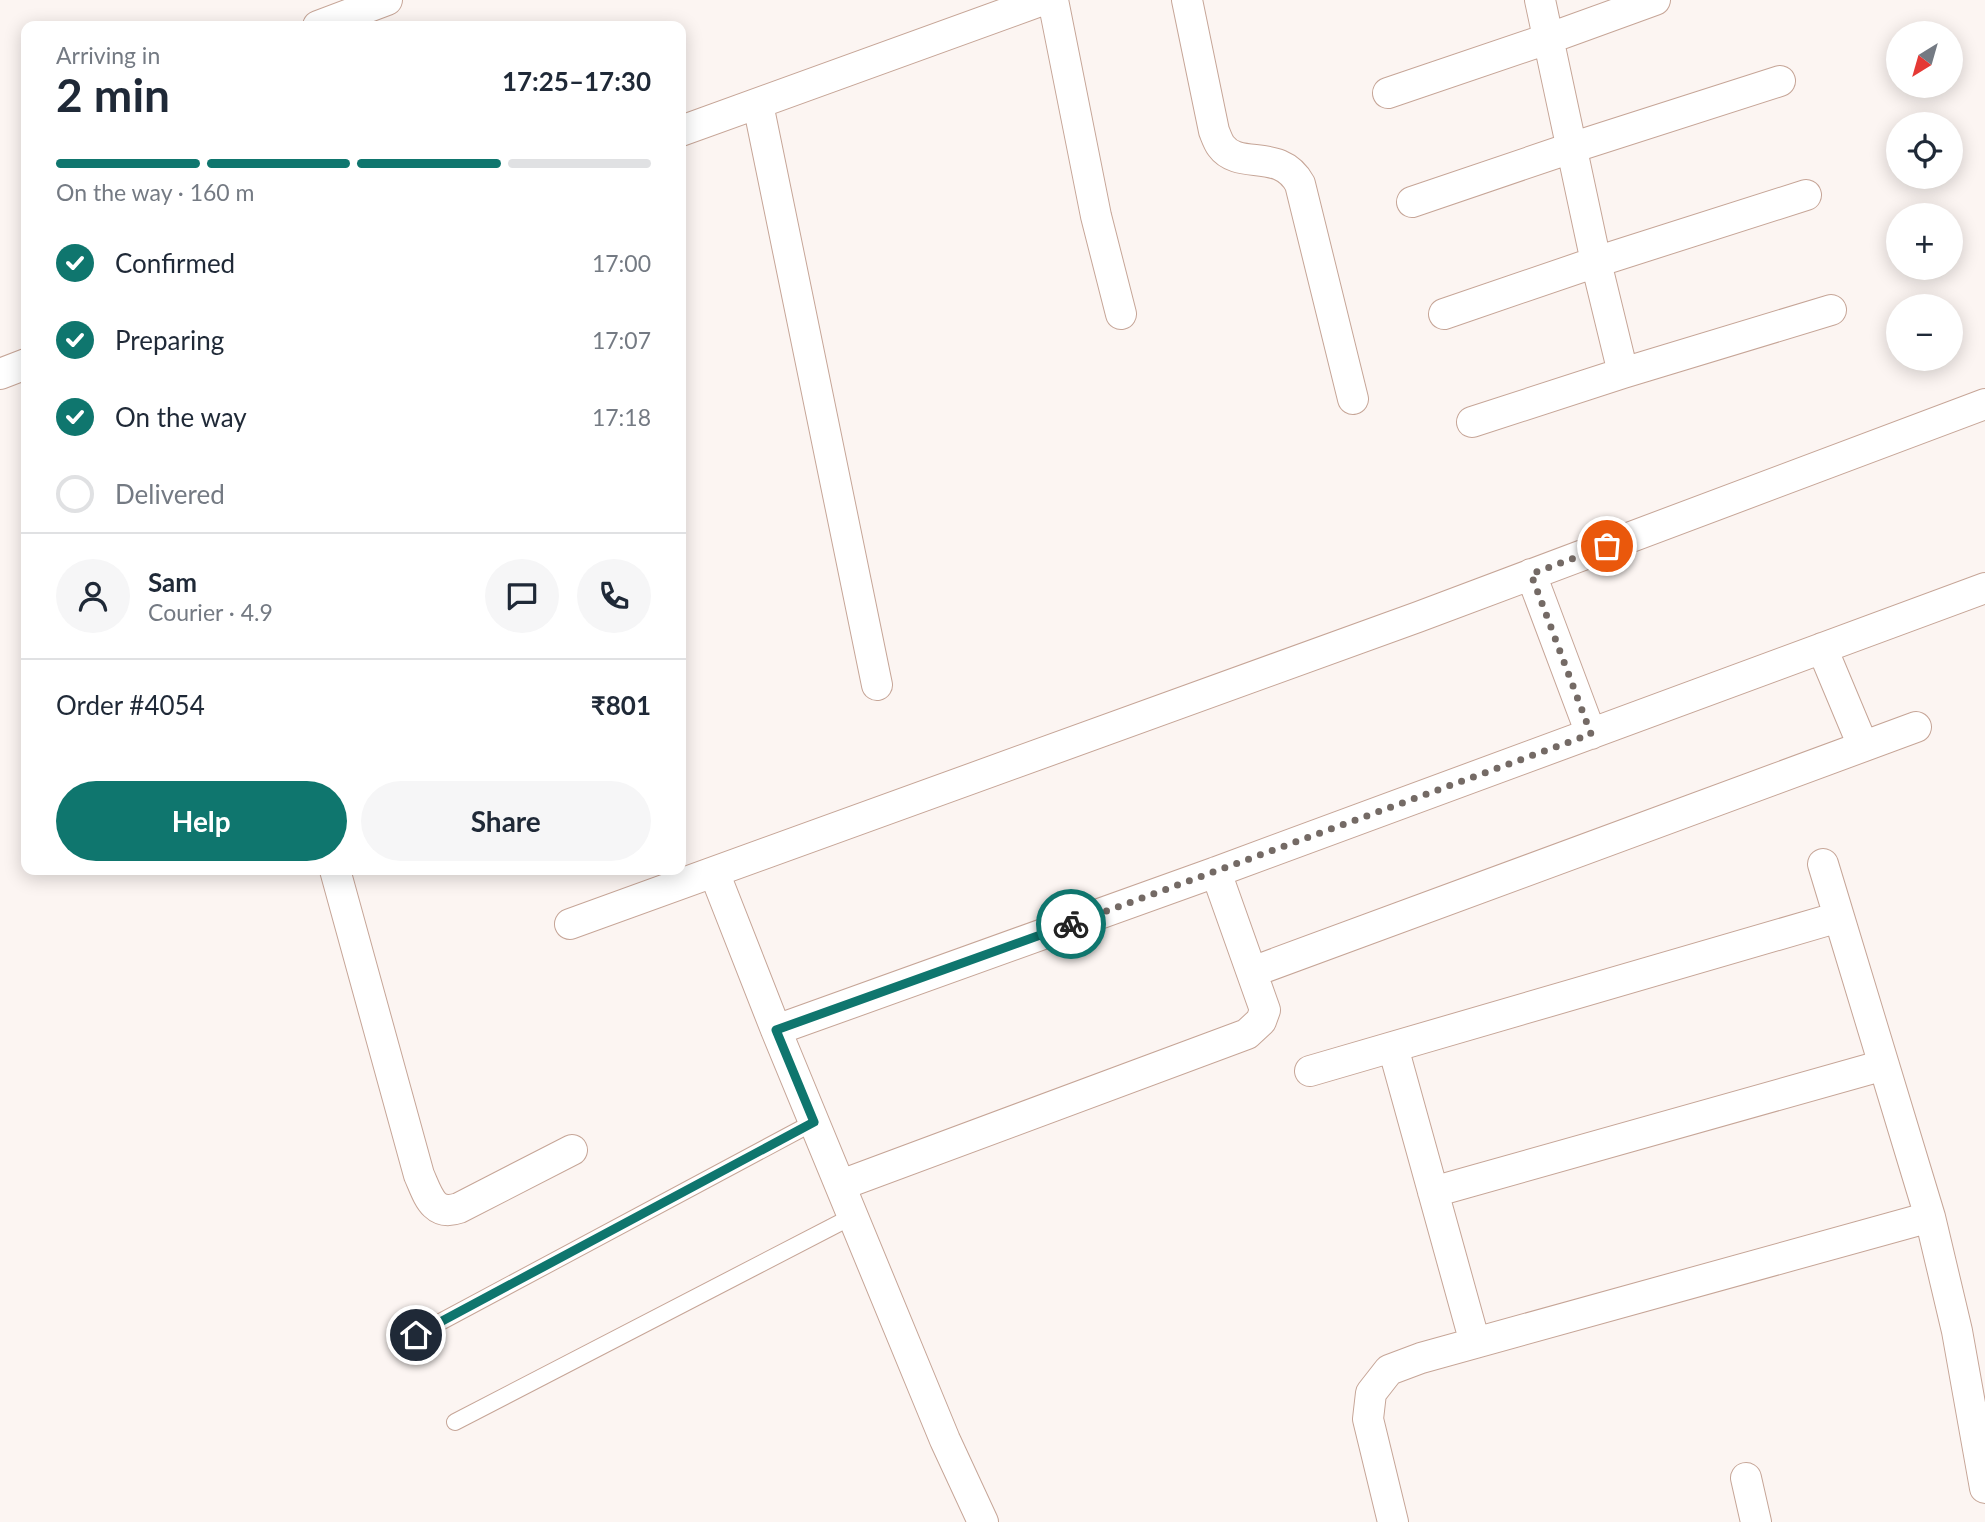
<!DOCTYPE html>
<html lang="en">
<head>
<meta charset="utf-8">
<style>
	:root { --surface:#fff; --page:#f6f6f7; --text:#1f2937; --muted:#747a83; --line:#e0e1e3; --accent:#0f766e }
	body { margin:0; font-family:Lato,sans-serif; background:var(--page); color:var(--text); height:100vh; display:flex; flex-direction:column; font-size:26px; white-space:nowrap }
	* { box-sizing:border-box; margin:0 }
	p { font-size:23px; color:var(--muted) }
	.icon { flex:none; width:38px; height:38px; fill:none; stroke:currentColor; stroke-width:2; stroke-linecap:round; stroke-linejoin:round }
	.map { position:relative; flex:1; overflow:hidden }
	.sheet { position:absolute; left:21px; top:21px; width:665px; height:854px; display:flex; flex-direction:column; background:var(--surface); border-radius:14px; box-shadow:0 4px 18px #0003 }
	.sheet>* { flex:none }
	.needle { width:46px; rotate:217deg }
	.tools { position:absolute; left:1886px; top:21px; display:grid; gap:14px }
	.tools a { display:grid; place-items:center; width:77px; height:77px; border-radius:50%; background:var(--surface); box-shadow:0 4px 18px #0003; font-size:35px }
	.pin { position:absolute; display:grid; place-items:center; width:60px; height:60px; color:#fff; margin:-30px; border:4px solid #fff; border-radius:50%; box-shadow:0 2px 7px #0007 }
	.courier { position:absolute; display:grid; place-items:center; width:70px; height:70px; margin:-35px; border:5px solid #0f766e; border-radius:50%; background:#fff; color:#222; box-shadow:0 2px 9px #0007 }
	.headline em { font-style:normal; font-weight:700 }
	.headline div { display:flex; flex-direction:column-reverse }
	.headline { display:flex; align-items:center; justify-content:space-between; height:119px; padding:0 35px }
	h1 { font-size:46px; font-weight:700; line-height:52px }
	.bar { display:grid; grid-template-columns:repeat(4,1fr); gap:10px 7px; align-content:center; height:84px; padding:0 35px }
	.bar i { height:9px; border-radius:5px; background:var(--line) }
	.bar .current { background:var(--accent) }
	.bar p { grid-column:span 4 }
	.line { display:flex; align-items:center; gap:18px; padding:0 35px; border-top:2px solid var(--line) }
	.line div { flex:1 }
	.round { display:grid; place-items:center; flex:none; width:74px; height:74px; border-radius:37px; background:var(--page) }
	ol { padding:0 35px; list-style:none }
	li { display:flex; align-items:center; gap:21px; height:77px }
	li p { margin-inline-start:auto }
	li .icon { padding:7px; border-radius:50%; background:var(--accent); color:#fff; stroke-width:4 }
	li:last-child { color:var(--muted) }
	li i { width:38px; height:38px; border:4px solid var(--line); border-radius:50% }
	.primary-button { display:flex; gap:14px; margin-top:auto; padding:14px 35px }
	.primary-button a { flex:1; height:80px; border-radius:42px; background:var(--accent); color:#fff; font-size:28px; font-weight:700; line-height:80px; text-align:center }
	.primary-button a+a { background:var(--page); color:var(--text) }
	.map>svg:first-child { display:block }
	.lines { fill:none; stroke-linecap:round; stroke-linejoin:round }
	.lane-casing { stroke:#c6a597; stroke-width:18 }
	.street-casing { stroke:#c6a597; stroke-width:32 }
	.lane { stroke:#fff; stroke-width:16 }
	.street { stroke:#fff; stroke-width:30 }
	.done { stroke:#746a65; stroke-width:7; stroke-dasharray:0 12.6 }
	.route { stroke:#0f766e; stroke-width:9 }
</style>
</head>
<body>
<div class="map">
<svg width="1985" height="1522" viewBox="0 0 1985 1522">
	<rect width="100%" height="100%" fill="#fcf5f2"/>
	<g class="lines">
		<!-- lane casing -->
		<g class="lane-casing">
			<path id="lane" d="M416 1335 814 1122
				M455 1422 853 1216"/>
		</g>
		<!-- street casing -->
		<g class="street-casing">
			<path id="street" d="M1053 0 1096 216 1121 314
				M1187 0 1214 131C1216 136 1218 142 1221 146 1239 171 1280 147 1300 184L1353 399
				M1540 0 1596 262 1623 373
				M318 26 387 0
				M1388 93 1550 38 1655 0
				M758 104 877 685
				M681 131 1043 0
				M1412 202 1571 148 1780 81
				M1444 314 1596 262 1806 195
				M0 374 26 364
				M1472 422 1623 373 1831 310
				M1531 574 1591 734
				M1822 648 1863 746
				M1823 864 1930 1217 1957 1331 1985 1488
				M335 870 419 1175C428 1195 433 1217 459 1208L572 1150
				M714 872 776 1030 945 1440 983 1522
				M570 924 1418 617 1985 404
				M1252 972 1916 727
				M776 1030 1216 872 1985 588
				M1393 1047 1475 1343
				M1310 1071 1839 917
				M841 1185 1247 1034 1261 1021 1265 1010 1216 872
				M1433 1192 1884 1065
				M1746 1478 1756 1522
				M1393 1522 1368 1419 1371 1393 1389 1370 1421 1358 1930 1217"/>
		</g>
		<!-- lane -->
		<use href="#lane" class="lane"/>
		<!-- street -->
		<use href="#street" class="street"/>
	</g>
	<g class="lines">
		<!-- done -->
		<path class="done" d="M1071 924 1591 734 1531 574 1607 546"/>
		<!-- route -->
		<path class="route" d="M416 1335 814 1122 776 1030 1071 924"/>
	</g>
</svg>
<div class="tools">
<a><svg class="needle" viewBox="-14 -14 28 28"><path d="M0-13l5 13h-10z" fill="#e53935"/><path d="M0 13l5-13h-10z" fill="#747a83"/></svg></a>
<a><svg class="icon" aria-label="locate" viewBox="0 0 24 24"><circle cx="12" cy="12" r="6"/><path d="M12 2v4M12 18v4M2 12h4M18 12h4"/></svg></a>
<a>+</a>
<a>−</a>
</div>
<div class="pin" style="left:1607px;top:546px;background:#ea580c"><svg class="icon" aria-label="bag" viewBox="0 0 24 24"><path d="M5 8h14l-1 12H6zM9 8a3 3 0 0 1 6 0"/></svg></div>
<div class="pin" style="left:416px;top:1335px;background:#1f2937"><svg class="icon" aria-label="home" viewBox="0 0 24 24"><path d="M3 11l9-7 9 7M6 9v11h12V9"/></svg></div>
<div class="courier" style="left:1071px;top:924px"><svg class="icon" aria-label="bike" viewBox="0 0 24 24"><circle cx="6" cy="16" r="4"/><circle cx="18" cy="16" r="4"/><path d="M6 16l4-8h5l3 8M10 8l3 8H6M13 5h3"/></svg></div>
<section class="sheet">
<div class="headline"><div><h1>2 min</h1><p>Arriving in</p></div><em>17:25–17:30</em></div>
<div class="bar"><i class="current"></i><i class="current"></i><i class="current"></i><i></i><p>On the way · 160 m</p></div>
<ol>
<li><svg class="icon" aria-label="check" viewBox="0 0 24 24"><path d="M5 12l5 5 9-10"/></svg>Confirmed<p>17:00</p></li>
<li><svg class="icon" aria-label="check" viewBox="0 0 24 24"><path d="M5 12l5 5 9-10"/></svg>Preparing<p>17:07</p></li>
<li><svg class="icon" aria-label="check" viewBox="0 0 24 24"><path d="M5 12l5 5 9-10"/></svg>On the way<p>17:18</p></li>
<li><i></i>Delivered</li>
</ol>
<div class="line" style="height:126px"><a class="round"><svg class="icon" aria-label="person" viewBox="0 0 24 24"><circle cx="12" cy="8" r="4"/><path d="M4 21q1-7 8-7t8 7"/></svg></a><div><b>Sam</b><p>Courier · 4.9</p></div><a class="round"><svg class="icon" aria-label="chat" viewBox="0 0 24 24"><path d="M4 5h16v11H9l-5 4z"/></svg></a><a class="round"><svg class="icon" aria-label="phone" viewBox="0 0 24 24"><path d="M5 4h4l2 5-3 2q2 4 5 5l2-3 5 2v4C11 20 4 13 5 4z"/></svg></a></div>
<div class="line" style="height:91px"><div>Order #4054</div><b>₹801</b></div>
<div class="primary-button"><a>Help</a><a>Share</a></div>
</section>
</div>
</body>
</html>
